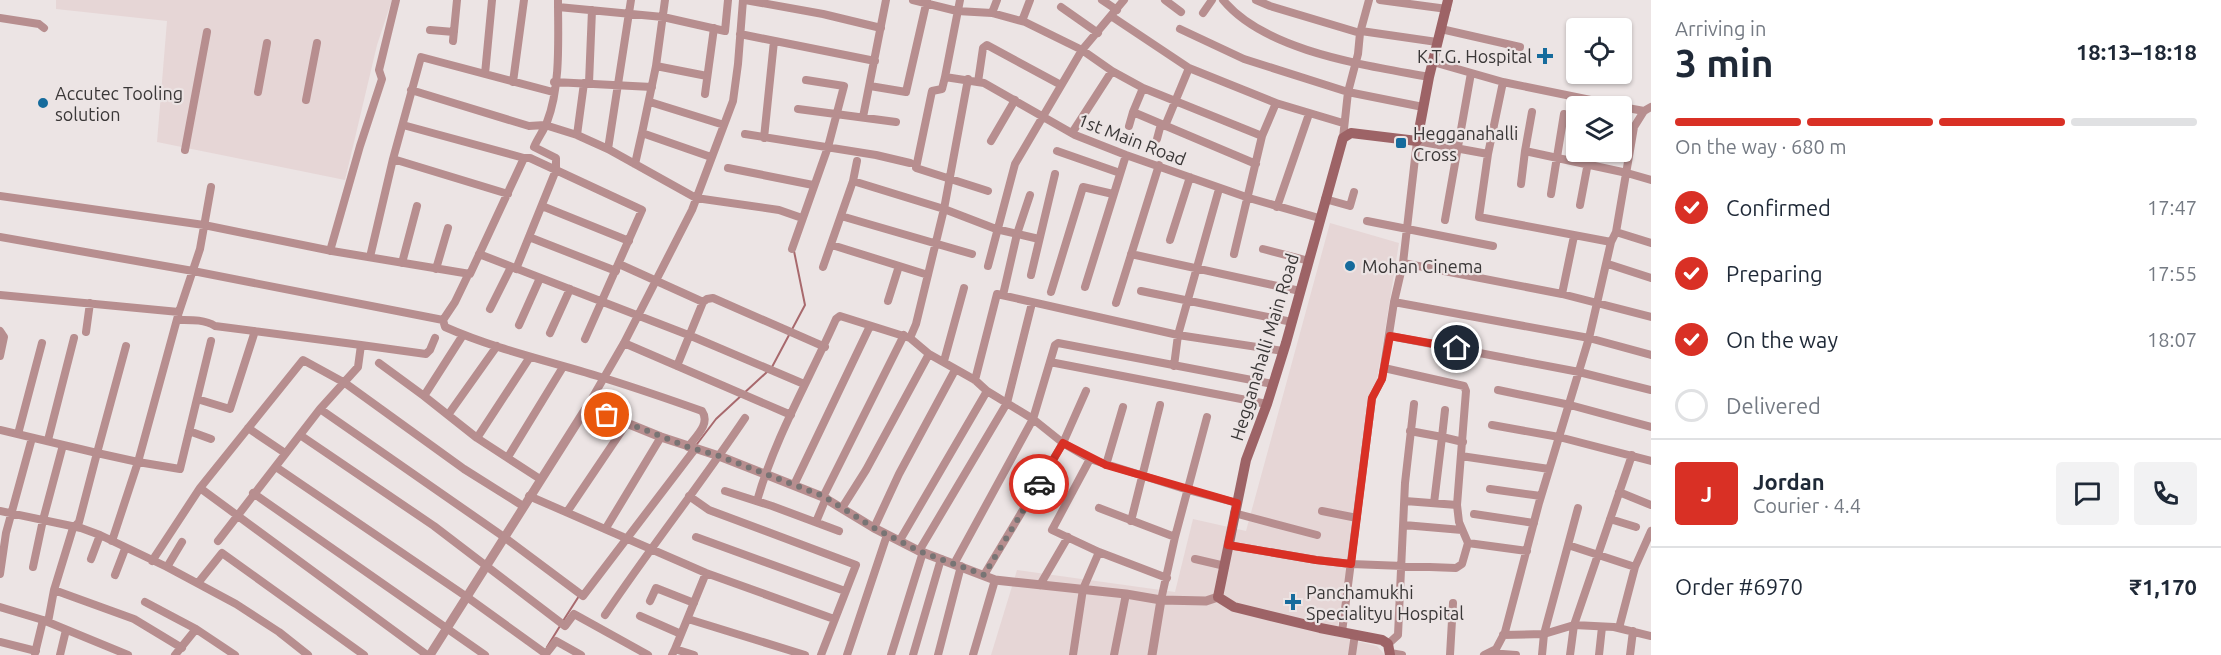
<!DOCTYPE html>
<html lang="en">
<head>
<meta charset="utf-8">
<style>
	:root { --surface:#fff; --page:#f2f2f3; --text:#1f2937; --muted:#747a83; --line:#e0e1e3; --accent:#d93025 }
	body { margin:0; font-family:Ubuntu,sans-serif; background:var(--page); color:var(--text); height:100vh; display:flex; flex-direction:column; font-size:22px; white-space:nowrap }
	* { box-sizing:border-box; margin:0 }
	p { font-size:20px; color:var(--muted) }
	.icon { flex:none; width:33px; height:33px; fill:none; stroke:currentColor; stroke-width:2; stroke-linecap:round; stroke-linejoin:round }
	.map { position:relative; flex:1; overflow:hidden }
	.panel { display:flex; flex-direction:column; background:var(--surface); width:570px }
	.panel>* { flex:none }
	.tools { position:absolute; left:1566px; top:18px; display:grid; gap:12px }
	.tools a { display:grid; place-items:center; width:66px; height:66px; border-radius:6px; background:var(--surface); box-shadow:0 2px 4px #0004; font-size:30px }
	.pin { position:absolute; display:grid; place-items:center; width:51px; height:51px; color:#fff; margin:-26px; border:3px solid #fff; border-radius:50%; box-shadow:0 2px 6px #0007 }
	.courier { position:absolute; display:grid; place-items:center; width:60px; height:60px; margin:-30px; border:4px solid #d93025; border-radius:50%; background:#fff; color:#222; box-shadow:0 2px 8px #0007 }
	.head em { font-style:normal; font-weight:700 }
	.head div { display:flex; flex-direction:column-reverse }
	.head { display:flex; align-items:center; justify-content:space-between; height:102px; padding:0 24px }
	h1 { font-size:39px; font-weight:700; line-height:45px }
	.bar { display:grid; grid-template-columns:repeat(4,1fr); gap:9px 6px; align-content:center; height:72px; padding:0 24px }
	.bar i { height:8px; border-radius:4px; background:var(--line) }
	.bar .on { background:var(--accent) }
	.bar p { grid-column:span 4 }
	.line { display:flex; align-items:center; gap:15px; padding:0 24px; border-top:2px solid var(--line) }
	.line div { flex:1 }
	.round { display:grid; place-items:center; flex:none; width:63px; height:63px; border-radius:6px; background:var(--page) }
	ol { padding:0 24px; list-style:none }
	li { display:flex; align-items:center; gap:18px; height:66px }
	li p { margin-inline-start:auto }
	li .icon { padding:6px; border-radius:50%; background:var(--accent); color:#fff; stroke-width:4 }
	li:last-child { color:var(--muted) }
	li i { width:33px; height:33px; border:3px solid var(--line); border-radius:50% }
	main { display:flex; flex:1; min-height:0 }
	.map>svg:first-child { display:block }
	.built { fill:#e6d6d6 }
	.lines { fill:none; stroke-linecap:round; stroke-linejoin:round }
	.stream { stroke:#a8696d; stroke-width:2 }
	.minor { stroke:#b78e8f; stroke-width:8 }
	.tertiary { stroke:#b78e8f; stroke-width:9 }
	.secondary { stroke:#9d6366; stroke-width:10 }
	.done { stroke:#787474; stroke-width:6; stroke-dasharray:0 10.8 }
	.route { stroke:#d93025; stroke-width:8 }
	.poi-dot { fill:#166b9c; stroke:#ece4e4; stroke-width:2 }
	.labels { text-anchor:middle; dominant-baseline:central; stroke-width:4.5; stroke-linejoin:round; paint-order:stroke }
	.poi-label { font-size:18px; fill:#3a3737; stroke:#ece4e4; text-anchor:start }
	.street-label { font-size:18px; fill:#3a3737; stroke:#ece4e4 }
</style>
</head>
<body>
<main>
<div class="map">
<svg width="1651" height="655" viewBox="0 0 1651 655">
	<rect width="100%" height="100%" fill="#ece4e4"/>
	<!-- built -->
	<path class="built" d="M56 0H392L377 45 345 180 157 142 167 21 56 9Z
		M1330 223 1399 243 1336 636 1377 646 1385 655H991L1017 570 1175 592 1193 519 1246 531Z"/>
	<g class="lines">
		<!-- stream -->
		<path class="stream" d="M772 367 805 305 794 251
			M697 444 716 419 768 371
			M563 621 579 596
			M547 647 560 626"/>
		<!-- minor -->
		<path class="minor" d="M631 0 608 149 696 198 779 210 802 218
			M665 0 656 66 642 133 711 157
			M745 0 823 14 881 28
			M913 0 957 11 992 13 1025 22 1082 50 1112 71 1143 88 1262 136
			M960 0 945 77 984 83 1075 135 1126 155 1249 198 1319 218
			M1102 0 1117 10
			M1165 0 1181 12
			M1223 0C1266 52 1366 65 1429 77
			M1256 0 1270 6 1360 33
			M1380 0 1447 9
			M558 7 663 17 725 31 728 0
			M1061 7 1098 33
			M992 13 997 0
			M1203 13 1212 0
			M1111 16 1189 68 1276 103 1343 123
			M0 18 39 24 44 28
			M1022 21 1030 0
			M1180 29 1244 59 1348 92 1423 107
			M1441 29 1520 47
			M430 30 454 32
			M1361 31 1437 42
			M740 34 875 61
			M453 41 457 0
			M1433 62 1503 82 1620 106
			M656 66 707 76
			M485 74 492 0
			M945 77 942 89 932 91 916 168 988 191
			M513 82 524 0
			M554 82 652 87
			M978 82 983 48 987 45 1061 85
			M1503 82 1488 154 1479 217 1611 242
			M589 83 592 10
			M870 86 906 92 927 0
			M1143 88 1133 112 1256 164
			M411 90 529 126 545 125 577 135 584 83
			M258 92 267 43
			M705 94 714 28
			M306 100 317 43
			M650 102 724 125
			M1622 107 1644 111
			M798 109 896 122
			M1532 112 1525 151 1627 173 1651 180
			M863 117 886 0
			M1129 126 1133 112
			M1165 126 1189 68
			M1072 133 1112 71
			M745 134 876 155 910 163
			M577 135 608 149
			M764 138 774 41
			M1343 138 1348 92 1358 54 1360 33 1369 0
			M1157 139 1161 124
			M991 141 1015 100
			M185 150 207 32
			M1057 151 1120 173
			M524 158H530L642 210 585 339
			M393 159 508 194
			M635 164 642 133
			M728 168 813 185
			M853 181 944 209 996 229 1039 239
			M1521 184 1525 151
			M1551 194 1564 114
			M0 196 204 225 332 251 470 274 524 158 403 125
			M1325 199 1350 206 1354 192
			M1580 205 1590 152
			M542 206 629 241
			M1277 207 1309 114
			M841 216 972 254
			M1445 220 1471 73
			M1367 221 1493 246
			M1616 232 1651 243
			M0 237 193 271 443 320
			M529 237 616 271
			M1170 240 1190 177
			M832 245 928 275
			M792 249 828 147 844 86 806 80
			M1263 249 1309 261
			M330 251 360 146 382 79 379 70 396 0
			M479 254 691 336 804 384
			M1131 254 1300 291
			M1234 254 1262 136 1276 103
			M370 257 393 159 421 57 553 92
			M402 263 417 206
			M1403 263 1562 294 1651 317
			M619 264 703 302 707 299 713 298 825 347
			M1608 264 1651 278
			M988 266 1015 164 1082 50 1124 0
			M823 267 853 181 857 161
			M436 269 448 228
			M516 269 556 170V158L534 147C538 138 544 130 547 122 561 86 558 38 558 0
			M468 275 455 302 443 320 445 327C497 350 553 362 607 379 639 389 671 400 702 411 711 424 695 437 688 447
			M1031 275 1055 174
			M1085 287 1126 155
			M1141 291 1292 322
			M1051 292 1083 187 1113 194
			M1562 294 1574 236
			M0 295 179 312
			M1003 295 1017 234 1030 195
			M888 301 899 266
			M1394 302 1589 338 1651 355
			M1116 303 1159 165
			M490 309 511 267
			M177 320C190 320 204 319 215 326L361 345 358 367 320 409 218 541
			M519 325 540 278
			M0 331 4 337 0 356
			M86 332 90 303
			M550 333 570 289
			M463 335 424 396 477 438 540 479
			M1390 336 1579 372 1651 390
			M910 338 916 324 944 209 968 79
			M624 343 791 415
			M361 345 426 354 430 350 435 338
			M126 346 97 453 138 462 179 312 200 249 211 187
			M944 361 964 288
			M1050 362 1267 404
			M379 363 424 396
			M677 366 703 302
			M1174 366 1178 335 1219 189
			M1384 368 1464 386 1466 391 1457 505 1459 522 1468 543 1527 551
			M975 380 997 294 1178 335 1283 351
			M1498 390 1570 405 1651 427
			M197 399 230 409 255 331
			M587 407 624 343 692 210 733 101 738 64 743 0
			M320 409 504 537 583 596 695 449
			M1445 410 1442 437 1463 442
			M448 415 497 346
			M1492 425 1559 437 1651 461
			M248 428 285 453
			M0 430 97 453 79 522 73 528 54 590 48 622
			M189 431 211 439
			M1410 431 1442 437 1434 503
			M18 434 42 343
			M300 435 434 526 565 626 574 614 648 655
			M477 438 530 357
			M48 440 74 338
			M1461 456 1549 469
			M508 457 563 367
			M1106 465 1123 407
			M276 467 467 597 546 654
			M794 485 870 326
			M1490 489 1541 496
			M725 491 772 506 839 531
			M1619 492 1651 505
			M253 493 485 655
			M529 496 706 573 834 619
			M689 496 709 510 856 565 821 655
			M823 497 904 335
			M757 501C775 437 809 380 836 319L840 316 910 338 929 354 975 380 987 391 1033 419 1063 443 1090 459 1188 490 1237 503
			M1405 501 1457 505
			M842 508 866 470 929 354
			M1099 508 1175 537
			M0 511 81 528 100 535 167 567 236 604 279 632 308 655
			M1322 511 1357 518
			M567 512 627 423
			M1234 513 1317 535
			M1474 514 1534 523
			M1610 519 1636 527
			M1131 521 1160 405
			M816 522 826 498
			M1404 525 1462 530
			M606 528 661 437
			M874 528 899 474 955 370
			M696 537 845 591
			M900 540 987 391
			M112 541 138 462 180 469 211 341
			M1228 545 1316 560 1351 564 1456 568 1462 564 1468 543
			M1568 545 1635 567
			M919 551 1007 403 1032 303
			M1099 552 1167 578
			M91 559 100 535
			M1195 559 1225 566
			M152 561 200 488
			M954 564 1033 419 1055 345 1058 343 1273 384
			M33 567 43 520 63 445
			M167 567 182 542
			M0 574 6 533 32 438
			M115 575 125 549
			M984 575 1063 443 1086 391
			M198 583 222 553 364 655
			M1040 585 1068 537
			M54 590 134 619 182 648
			M1161 600 1175 537 1207 417
			M650 601 656 588 694 603
			M145 602 196 629 235 655
			M0 607 43 620 128 655
			M605 615C650 548 700 485 745 418
			M640 616 681 634
			M688 619 805 655
			M1619 628 1635 567 1651 531
			M1342 632 1372 398 1382 379 1394 302 1403 263 1417 141 1488 154
			M1503 635 1544 634 1578 508
			M0 642 36 651
			M1388 644 1398 635 1405 483 1414 404
			M675 649 706 573
			M35 653 43 620
			M1390 653 1402 655
			M1489 653 1516 655
			M60 655 66 630
			M175 655 196 629
			M427 655 200 488 303 360 345 383 464 469 523 506
			M545 655 556 641 581 655
			M672 655 675 649 694 655
			M847 655 887 535
			M891 655 923 552
			M913 655 941 559
			M938 655 961 566
			M973 655 995 580
			M1073 655 1083 589 1099 552 1052 530 1090 459
			M1114 655 1126 594
			M1352 655 1355 634
			M1450 655 1453 603
			M1484 655 1496 649 1505 632 1539 503 1589 338 1611 242 1616 232 1634 127 1644 111 1651 107
			M1542 655 1544 634 1574 625 1614 627 1651 636
			M1570 655 1574 625 1632 455
			M1599 655 1602 627
			M1630 655 1633 631"/>
		<!-- tertiary -->
		<path class="tertiary" d="M430 655 587 407 661 437 719 456 823 497 874 528 919 551 995 580 1126 594 1161 600
			M1152 655 1161 600 1206 601 1218 597"/>
		<!-- secondary -->
		<path class="secondary" d="M1390 655 1388 644 1382 640 1320 628 1234 607 1218 597 1246 460 1267 404 1286 343 1343 138 1351 133 1417 141 1429 77 1448 0"/>
	</g>
	<g class="lines">
		<!-- done -->
		<path class="done" d="M607 415 688 447 719 456 823 496 874 528 919 551 984 575 1039 484"/>
		<!-- route -->
		<path class="route" d="M1039 484 1063 443 1106 465 1237 503 1228 545 1316 560 1351 564 1372 398 1382 379 1390 336 1457 348"/>
	</g>
	<!-- markers -->
	<g class="poi-dot">
		<path d="M1542 47h6v6h6v6h-6v6h-6v-6h-6v-6h6z"/>
		<circle cx="43" cy="103" r="6"/>
		<rect x="1395" y="137" width="12" height="12" rx="3"/>
		<circle cx="1350" cy="266" r="6"/>
		<path d="M1290 593h6v6h6v6h-6v6h-6v-6h-6v-6h6z"/>
	</g>
	<g class="labels">
		<!-- poi labels -->
		<g class="poi-label">
			<text x="1532" y="56" text-anchor="end">K.T.G. Hospital</text>
			<text x="55" y="93">Accutec Tooling<tspan x="55" dy="21">solution</tspan></text>
			<text x="1413" y="133">Hegganahalli<tspan x="1413" dy="21">Cross</tspan></text>
			<text x="1362" y="266">Mohan Cinema</text>
			<text x="1306" y="592">Panchamukhi<tspan x="1306" dy="21">Specialityu Hospital</tspan></text>
		</g>
		<!-- street labels -->
		<g class="street-label">
			<text transform="translate(1132 139) rotate(21)">1st Main Road</text>
			<text transform="translate(1264 347) rotate(-73)">Hegganahalli Main Road</text>
		</g>
	</g>
</svg>
<div class="tools">
<a><svg class="icon" aria-label="locate" viewBox="0 0 24 24"><circle cx="12" cy="12" r="6"/><path d="M12 2v4M12 18v4M2 12h4M18 12h4"/></svg></a>
<a><svg class="icon" aria-label="layers" viewBox="0 0 24 24"><path d="M12 4l9 5-9 5-9-5zM3 14l9 5 9-5"/></svg></a>
</div>
<div class="pin" style="left:607px;top:415px;background:#ea580c"><svg class="icon" aria-label="bag" viewBox="0 0 24 24"><path d="M5 8h14l-1 12H6zM9 8a3 3 0 0 1 6 0"/></svg></div>
<div class="pin" style="left:1457px;top:348px;background:#1f2937"><svg class="icon" aria-label="home" viewBox="0 0 24 24"><path d="M3 11l9-7 9 7M6 9v11h12V9"/></svg></div>
<div class="courier" style="left:1039px;top:484px"><svg class="icon" aria-label="car" viewBox="0 0 24 24"><path d="M5 17H2v-5l4-1 3-4h7l3 4 3 1v5h-3M9 17h6M6 11h13"/><circle cx="7" cy="17" r="2"/><circle cx="17" cy="17" r="2"/></svg></div>
</div>
<section class="panel">
<div class="head"><div><h1>3 min</h1><p>Arriving in</p></div><em>18:13–18:18</em></div>
<div class="bar"><i class="on"></i><i class="on"></i><i class="on"></i><i></i><p>On the way · 680 m</p></div>
<ol>
<li><svg class="icon" aria-label="check" viewBox="0 0 24 24"><path d="M5 12l5 5 9-10"/></svg>Confirmed<p>17:47</p></li>
<li><svg class="icon" aria-label="check" viewBox="0 0 24 24"><path d="M5 12l5 5 9-10"/></svg>Preparing<p>17:55</p></li>
<li><svg class="icon" aria-label="check" viewBox="0 0 24 24"><path d="M5 12l5 5 9-10"/></svg>On the way<p>18:07</p></li>
<li><i></i>Delivered</li>
</ol>
<div class="line" style="height:108px"><b class="round" style="background:var(--accent);color:#fff">J</b><div><b>Jordan</b><p>Courier · 4.4</p></div><a class="round"><svg class="icon" aria-label="chat" viewBox="0 0 24 24"><path d="M4 5h16v11H9l-5 4z"/></svg></a><a class="round"><svg class="icon" aria-label="phone" viewBox="0 0 24 24"><path d="M5 4h4l2 5-3 2q2 4 5 5l2-3 5 2v4C11 20 4 13 5 4z"/></svg></a></div>
<div class="line" style="height:78px"><div>Order #6970</div><b>₹1,170</b></div>
</section>
</main>
</body>
</html>
